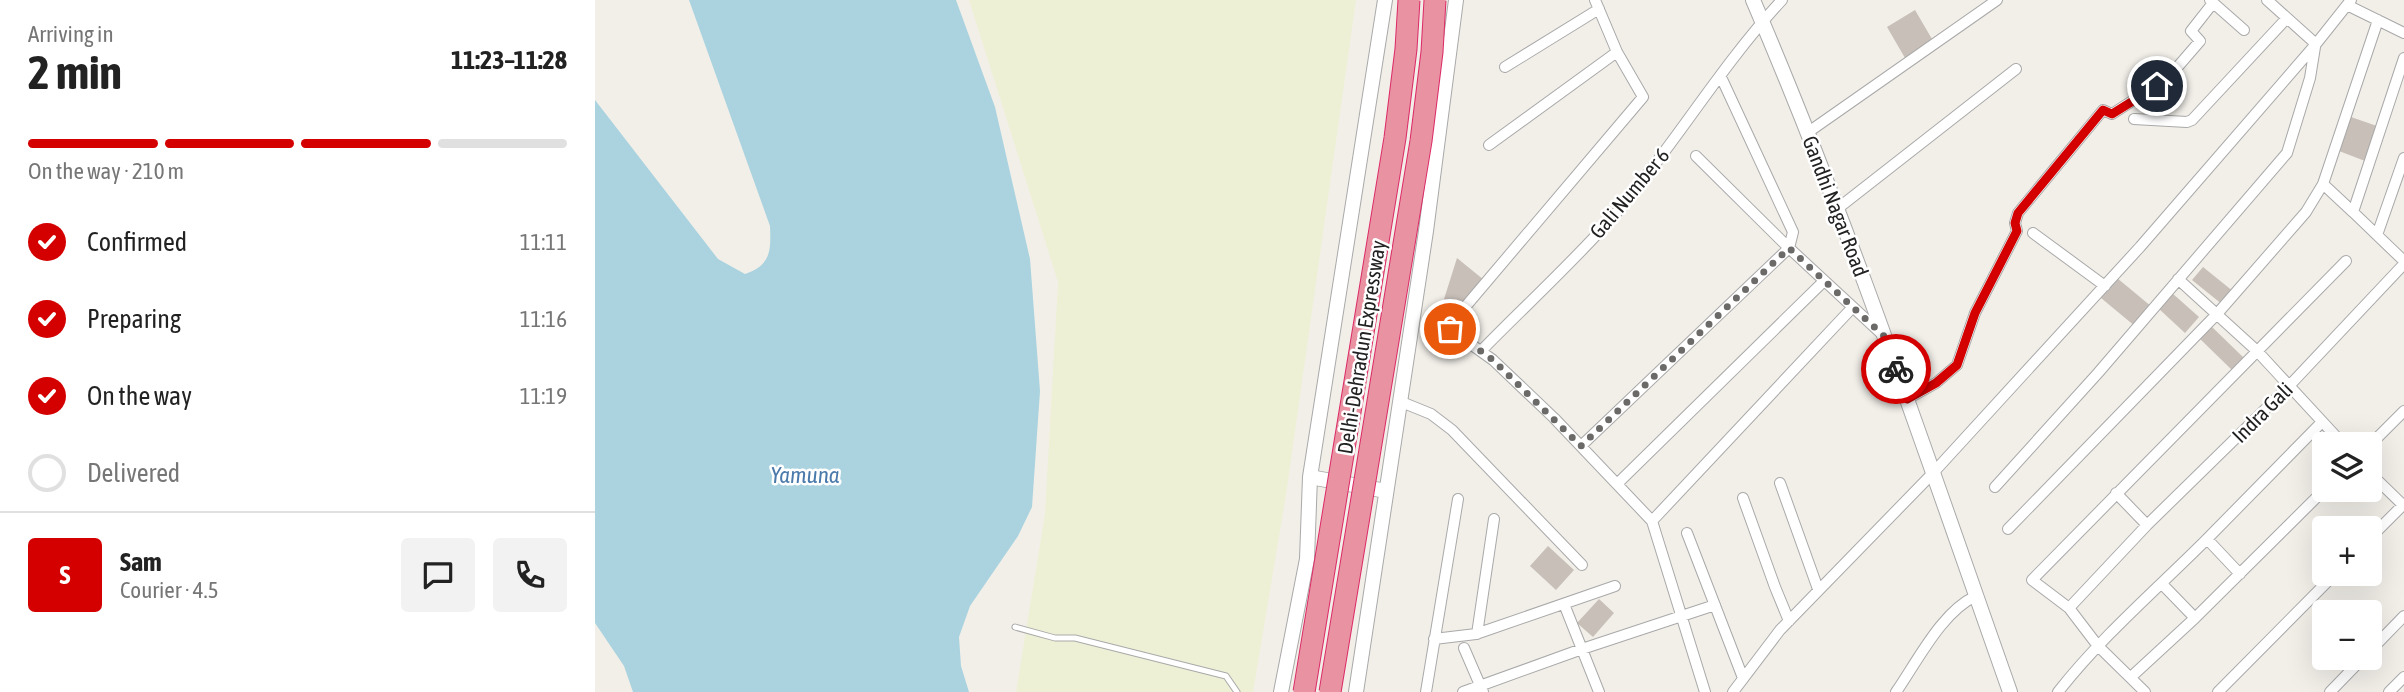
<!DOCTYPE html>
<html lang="en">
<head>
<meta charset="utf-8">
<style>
	:root { --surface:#fff; --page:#f2f2f2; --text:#222; --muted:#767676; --line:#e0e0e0; --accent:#d40000 }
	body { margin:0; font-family:"Asap Condensed",sans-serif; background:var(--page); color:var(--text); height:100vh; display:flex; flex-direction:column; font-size:26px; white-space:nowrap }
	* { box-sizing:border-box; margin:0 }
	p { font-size:23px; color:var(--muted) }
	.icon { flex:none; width:38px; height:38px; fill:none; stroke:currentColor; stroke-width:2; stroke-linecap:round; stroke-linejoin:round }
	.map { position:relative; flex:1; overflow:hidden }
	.details { display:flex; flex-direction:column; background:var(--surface); width:595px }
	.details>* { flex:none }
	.buttons { position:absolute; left:1717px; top:432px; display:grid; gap:14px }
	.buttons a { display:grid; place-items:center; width:70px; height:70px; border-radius:7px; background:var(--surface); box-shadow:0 7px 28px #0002; font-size:35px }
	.pin { position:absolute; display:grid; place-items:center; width:60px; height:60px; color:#fff; margin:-30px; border:4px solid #fff; border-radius:50%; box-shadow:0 2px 7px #0007 }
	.courier { position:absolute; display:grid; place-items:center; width:70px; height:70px; margin:-35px; border:5px solid #d40000; border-radius:50%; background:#fff; color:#222; box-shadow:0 2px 9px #0007 }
	.overview em { font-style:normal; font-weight:700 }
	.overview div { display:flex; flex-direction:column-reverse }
	.overview { display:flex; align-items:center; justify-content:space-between; height:119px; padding:0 28px }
	h1 { font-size:46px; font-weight:700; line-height:52px }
	.bar { display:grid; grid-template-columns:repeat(4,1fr); gap:10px 7px; align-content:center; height:84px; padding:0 28px }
	.bar i { height:9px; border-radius:5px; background:var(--line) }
	.bar .active { background:var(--accent) }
	.bar p { grid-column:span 4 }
	.line { display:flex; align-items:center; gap:18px; padding:0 28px; border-top:2px solid var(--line) }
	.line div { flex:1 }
	.round { display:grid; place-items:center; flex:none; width:74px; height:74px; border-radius:7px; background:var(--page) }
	ol { padding:0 28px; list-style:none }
	li { display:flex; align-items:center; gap:21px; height:77px }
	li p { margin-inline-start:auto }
	li .icon { padding:7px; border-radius:50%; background:var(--accent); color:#fff; stroke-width:4 }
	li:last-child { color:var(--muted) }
	li i { width:38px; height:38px; border:4px solid var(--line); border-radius:50% }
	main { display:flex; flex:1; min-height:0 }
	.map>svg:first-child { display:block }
	.farmland { fill:#eef0d5 }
	.water { fill:#aad3df }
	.building { fill:#c7bfb8 }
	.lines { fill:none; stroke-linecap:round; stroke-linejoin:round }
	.service-casing { stroke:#a9a9a9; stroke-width:7 }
	.minor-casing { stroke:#a9a9a9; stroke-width:12 }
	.tertiary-casing { stroke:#a9a9a9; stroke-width:16 }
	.service { stroke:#fff; stroke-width:5 }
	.minor { stroke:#fff; stroke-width:10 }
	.tertiary { stroke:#fff; stroke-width:14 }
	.motorway-bridge-casing { stroke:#dc2a67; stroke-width:23; stroke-linecap:butt }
	.motorway-bridge { stroke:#e892a2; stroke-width:21 }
	.done { stroke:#6b6a68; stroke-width:7; stroke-dasharray:0 12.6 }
	.route { stroke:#d40000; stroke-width:9 }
	.labels { text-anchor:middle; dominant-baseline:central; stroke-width:5; stroke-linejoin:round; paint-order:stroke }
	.street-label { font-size:21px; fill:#222; stroke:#fff }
	.water-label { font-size:23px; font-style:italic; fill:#4a7aab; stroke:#fff }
</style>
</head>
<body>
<main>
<section class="details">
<div class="overview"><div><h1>2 min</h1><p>Arriving in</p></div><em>11:23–11:28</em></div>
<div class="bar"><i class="active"></i><i class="active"></i><i class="active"></i><i></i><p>On the way · 210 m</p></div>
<ol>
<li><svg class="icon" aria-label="check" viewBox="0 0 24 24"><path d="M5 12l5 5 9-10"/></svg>Confirmed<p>11:11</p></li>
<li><svg class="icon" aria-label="check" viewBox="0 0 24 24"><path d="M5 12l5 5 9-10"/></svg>Preparing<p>11:16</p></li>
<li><svg class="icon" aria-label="check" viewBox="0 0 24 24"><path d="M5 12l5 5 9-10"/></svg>On the way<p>11:19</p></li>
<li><i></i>Delivered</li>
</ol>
<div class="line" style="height:126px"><b class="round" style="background:var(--accent);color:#fff">S</b><div><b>Sam</b><p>Courier · 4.5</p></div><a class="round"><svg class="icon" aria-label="chat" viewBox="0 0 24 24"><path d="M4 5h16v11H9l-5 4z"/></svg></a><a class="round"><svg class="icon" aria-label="phone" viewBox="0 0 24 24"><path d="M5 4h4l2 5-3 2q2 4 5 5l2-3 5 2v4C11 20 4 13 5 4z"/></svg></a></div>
</section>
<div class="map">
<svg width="1809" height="692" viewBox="0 0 1809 692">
	<rect width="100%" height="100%" fill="#f2efe9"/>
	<!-- farmland -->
	<path class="farmland" d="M374 0H761L691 495 658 692H421L450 514 463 282Z"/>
	<!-- water -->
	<path class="water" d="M94 0H361L400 107 435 259 445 391 437 507 423 536 375 606 364 637 366 666 374 692H38L29 666 0 623V100L123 259 150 274C176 265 176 251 175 226Z"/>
	<!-- building -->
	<path class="building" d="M1320 10 1337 39 1310 58 1292 27Z
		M1756 117 1782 126 1770 161 1744 151Z
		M862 258 889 280 856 322 843 318Z
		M1608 267 1639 292 1628 305 1597 280Z
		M1522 278 1557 307 1541 327 1506 298Z
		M1577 293 1604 317 1590 333 1563 308Z
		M1615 325 1649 358 1637 370 1603 337Z
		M953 546 979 570 961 590 935 566Z
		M1004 599 1019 613 998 637 982 623Z"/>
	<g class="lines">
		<!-- service casing -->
		<g class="service-casing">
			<path id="service" d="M420 627 460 638H480L631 676 642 692"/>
		</g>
		<!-- minor casing -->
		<g class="minor-casing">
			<path id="minor" d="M1000 0 1022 52 1048 97 854 326 856 330 898 360 959 418 1057 521 1110 692
				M1615 0 1649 30
				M1672 0 1721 44
				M1752 5 1809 33
				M1809 58 1758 212 1809 261
				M910 67 1004 9
				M1539 119 1592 122 1597 120 1692 18
				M1212 133 1402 0
				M894 145 1022 52
				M1101 156 1194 248 1288 335
				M1728 184 1758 212
				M1242 209 1421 69
				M1438 233 1510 286
				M1782 235 1809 158
				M1583 279 1662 351 1748 444
				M886 351C929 307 976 264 1017 218 1077 149 1124 68 1187 0
				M1312 399 1341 383 1362 365 1380 313 1422 231 1420 223 1423 213 1508 110 1517 114 1573 78 1605 41 1596 31 1618 3
				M804 401 836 414 857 430 987 565
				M986 446 1194 248 1198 232 1126 77
				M1774 446 1809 411
				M1774 472 1809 506
				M1185 483 1223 589
				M1022 484 1229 281
				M1400 487 1503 373 1692 153 1715 78 1720 47
				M1521 493 1552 525 1694 386 1809 264
				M1148 498 1180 587 1194 621
				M1057 521 1257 308
				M1413 529 1622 314 1711 212 1728 184 1783 20
				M1092 533 1148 678
				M1774 539 1809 504
				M1645 574 1612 539 1727 422
				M1567 584 1600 618 1729 490
				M969 604 1004 692
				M1474 608 1552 525
				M882 634 899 519
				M839 639 881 634 1020 586
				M869 648 888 692
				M1774 652 1809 616
				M1536 677 1600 618
				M831 692 863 499
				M868 692 987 649 1120 605
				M1138 692 1185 630 1338 473 1545 247 1721 44 1756 0
				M1301 692C1322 662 1347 611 1381 596
				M1463 692C1507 636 1562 589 1612 539
				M1550 692 1503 646 1474 608 1437 580 1751 261
				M1623 692 1740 574
				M1735 692 1768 658
				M1794 692 1809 677"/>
		</g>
		<!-- tertiary casing -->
		<g class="tertiary-casing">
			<path id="tertiary" d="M1158 0C1255 226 1333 460 1415 692
				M715 477 791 491
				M686 692 712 559 715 477 790 0
				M761 692 831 231 861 0"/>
		</g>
		<!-- service -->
		<use href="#service" class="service"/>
		<!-- minor -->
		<use href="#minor" class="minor"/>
		<!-- tertiary -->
		<use href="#tertiary" class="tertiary"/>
		<!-- motorway-bridge casing -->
		<g class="motorway-bridge-casing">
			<path id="motorway-bridge" d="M709 692 800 138 811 49 814 0
				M735 692 826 141 837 52 840 0"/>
		</g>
		<!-- motorway-bridge -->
		<use href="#motorway-bridge" class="motorway-bridge"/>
	</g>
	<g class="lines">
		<!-- done -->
		<path class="done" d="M855 329 898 360 986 446 1194 248 1290 337 1301 369"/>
		<!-- route -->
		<path class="route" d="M1301 369 1312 399 1341 383 1362 365 1380 313 1422 231 1420 223 1423 213 1508 110 1517 114 1562 86"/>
	</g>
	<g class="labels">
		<!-- street labels -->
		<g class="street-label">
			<text transform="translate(1034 193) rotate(-50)">Gali Number 6</text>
			<text transform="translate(1241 206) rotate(69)">Gandhi Nagar Road</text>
			<text transform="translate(766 347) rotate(-81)">Delhi-Dehradun Expressway</text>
			<text transform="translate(1667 412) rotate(-45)">Indra Gali</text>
		</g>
		<!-- water labels -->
		<g class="water-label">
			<text x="210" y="475">Yamuna</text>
		</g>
	</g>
</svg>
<div class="buttons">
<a><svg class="icon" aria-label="layers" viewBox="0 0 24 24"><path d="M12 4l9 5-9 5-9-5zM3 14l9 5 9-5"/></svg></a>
<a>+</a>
<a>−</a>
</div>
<div class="pin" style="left:855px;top:329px;background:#ea580c"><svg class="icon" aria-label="bag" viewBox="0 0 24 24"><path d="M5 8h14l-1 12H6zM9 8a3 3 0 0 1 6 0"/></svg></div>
<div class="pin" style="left:1562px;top:86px;background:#1f2937"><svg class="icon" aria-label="home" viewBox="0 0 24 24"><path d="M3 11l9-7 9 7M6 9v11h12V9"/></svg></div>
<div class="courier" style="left:1301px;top:369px"><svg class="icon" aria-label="bike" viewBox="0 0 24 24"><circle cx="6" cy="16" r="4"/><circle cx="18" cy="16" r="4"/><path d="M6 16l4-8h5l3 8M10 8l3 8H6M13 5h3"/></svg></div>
</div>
</main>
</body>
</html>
